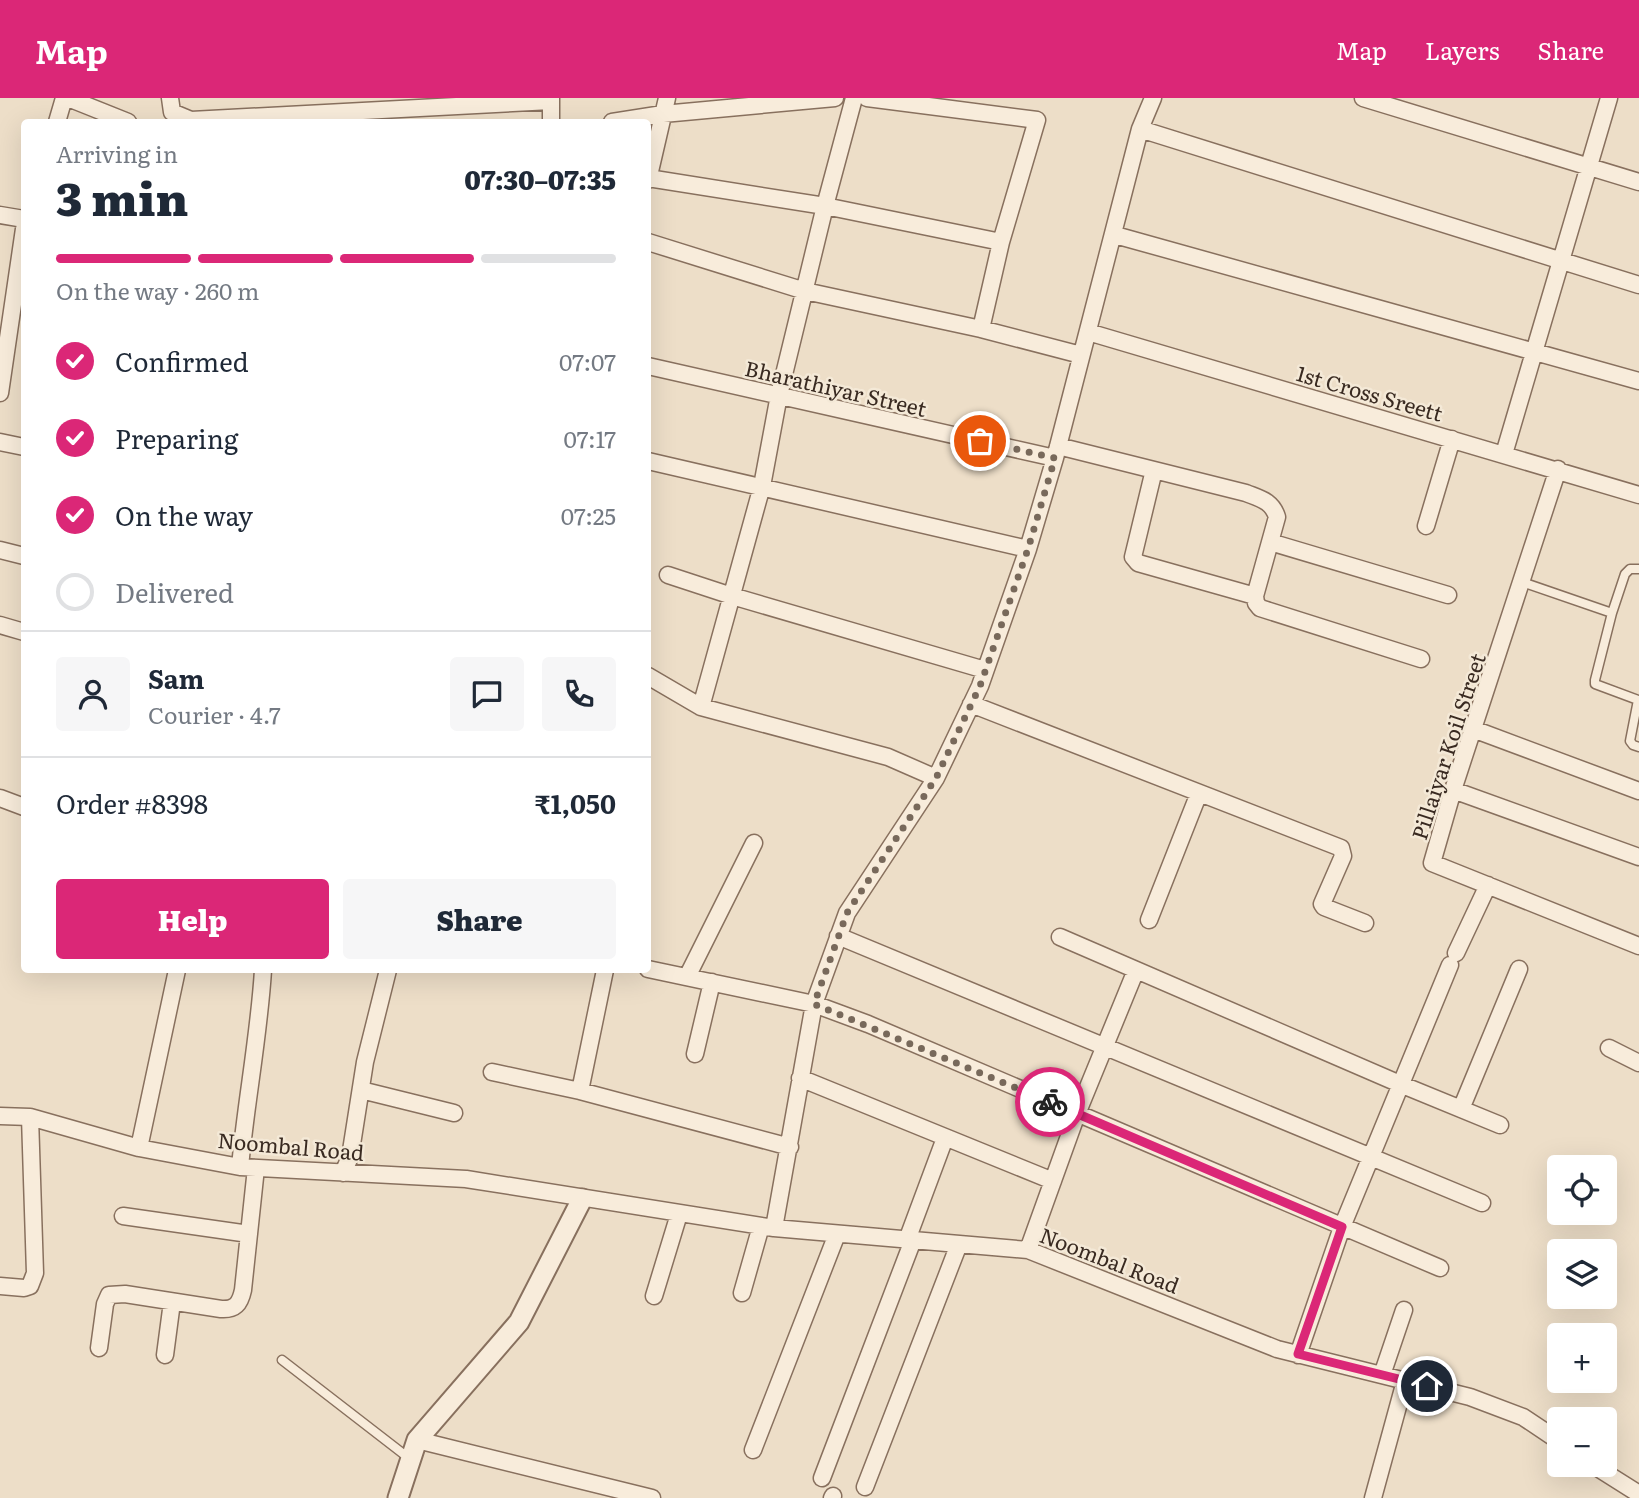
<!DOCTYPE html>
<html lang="en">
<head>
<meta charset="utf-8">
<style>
	:root { --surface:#fff; --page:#f6f6f7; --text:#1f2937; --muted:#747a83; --line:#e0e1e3; --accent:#db2777 }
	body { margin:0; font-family:Literata,serif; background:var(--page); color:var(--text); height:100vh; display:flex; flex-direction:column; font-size:26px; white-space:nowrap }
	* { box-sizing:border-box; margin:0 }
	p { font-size:23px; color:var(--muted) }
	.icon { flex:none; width:38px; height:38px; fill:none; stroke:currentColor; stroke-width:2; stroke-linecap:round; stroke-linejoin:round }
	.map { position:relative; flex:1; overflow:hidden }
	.side { position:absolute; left:21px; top:21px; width:630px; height:854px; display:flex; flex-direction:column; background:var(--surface); border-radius:7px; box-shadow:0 7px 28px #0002 }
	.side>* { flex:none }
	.controls { position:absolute; left:1547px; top:1057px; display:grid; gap:14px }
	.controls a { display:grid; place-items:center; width:70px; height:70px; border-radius:7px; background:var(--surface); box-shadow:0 7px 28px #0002; font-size:35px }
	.pin { position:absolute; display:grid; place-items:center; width:60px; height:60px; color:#fff; margin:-30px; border:4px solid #fff; border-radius:50%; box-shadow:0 2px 7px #0007 }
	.courier { position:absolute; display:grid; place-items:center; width:70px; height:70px; margin:-35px; border:5px solid #db2777; border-radius:50%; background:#fff; color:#222; box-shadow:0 2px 9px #0007 }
	.overview em { font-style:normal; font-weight:800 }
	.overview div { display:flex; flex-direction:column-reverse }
	.overview { display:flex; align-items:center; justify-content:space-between; height:119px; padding:0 35px }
	h1 { font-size:46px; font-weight:800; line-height:52px }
	.bar { display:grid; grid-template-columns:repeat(4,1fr); gap:10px 7px; align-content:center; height:84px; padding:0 35px }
	.bar i { height:9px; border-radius:5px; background:var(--line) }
	.bar .current { background:var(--accent) }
	.bar p { grid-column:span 4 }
	.line { display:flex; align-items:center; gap:18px; padding:0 35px; border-top:2px solid var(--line) }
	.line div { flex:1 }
	.round { display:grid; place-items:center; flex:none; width:74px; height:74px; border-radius:7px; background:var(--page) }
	ol { padding:0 35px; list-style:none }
	li { display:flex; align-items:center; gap:21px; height:77px }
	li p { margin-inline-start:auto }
	li .icon { padding:7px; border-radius:50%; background:var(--accent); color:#fff; stroke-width:4 }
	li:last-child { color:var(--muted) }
	li i { width:38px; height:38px; border:4px solid var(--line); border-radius:50% }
	.primary-button { display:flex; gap:14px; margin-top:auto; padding:14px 35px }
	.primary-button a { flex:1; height:80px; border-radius:7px; background:var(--accent); color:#fff; font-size:28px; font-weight:800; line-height:80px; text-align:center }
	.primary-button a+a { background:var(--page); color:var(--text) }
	header { display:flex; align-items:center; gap:42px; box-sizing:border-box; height:98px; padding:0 35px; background:var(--accent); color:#fff }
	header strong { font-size:33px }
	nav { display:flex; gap:38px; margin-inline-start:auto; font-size:24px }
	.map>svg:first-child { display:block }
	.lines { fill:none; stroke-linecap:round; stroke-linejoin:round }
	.service-casing { stroke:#88705e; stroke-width:11 }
	.minor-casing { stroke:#88705e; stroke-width:19 }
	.tertiary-casing { stroke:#88705e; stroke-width:23 }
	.service { stroke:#f8ecdb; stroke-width:8 }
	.minor { stroke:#f8ecdb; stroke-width:16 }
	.tertiary { stroke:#f8ecdb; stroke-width:19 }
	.done { stroke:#78695b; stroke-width:7; stroke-dasharray:0 12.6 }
	.route { stroke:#db2777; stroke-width:9 }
	.labels { text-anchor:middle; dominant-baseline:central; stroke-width:5; stroke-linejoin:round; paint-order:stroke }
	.street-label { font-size:21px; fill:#392a21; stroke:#f4e9d7 }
</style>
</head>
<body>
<header>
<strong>Map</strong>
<nav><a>Map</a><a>Layers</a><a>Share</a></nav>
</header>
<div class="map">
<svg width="1639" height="1400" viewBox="0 0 1639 1400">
	<rect width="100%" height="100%" fill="#eddec8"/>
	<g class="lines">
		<!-- service casing -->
		<g class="service-casing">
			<path id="service" d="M1639 471H1630L1625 476 1612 515 1595 582V586L1638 602 1630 643 1633 647 1639 649
				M1522 484 1612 515
				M282 1262 410 1361"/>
		</g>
		<!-- minor casing -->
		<g class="minor-casing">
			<path id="minor" d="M68 0 128 24
				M170 0 172 14 191 22 551 3
				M551 0V24
				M1363 0 1639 84
				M57 24 64 0
				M612 24 663 16 835 0
				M1140 31 1639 187
				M648 80 825 108 1001 144
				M648 82 667 0
				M0 117 24 121
				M1115 137 1639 283
				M648 144 805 193 981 231 1001 144 1037 22 867 0
				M981 231 1081 257
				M1088 234 1639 397
				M648 268 1055 360
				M0 295 24 131
				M0 344 24 349
				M1058 348 1246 395C1261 401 1272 403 1277 419L1255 498 1256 505 1260 510 1421 561
				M1504 356 1609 0
				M648 363 1028 451
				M1558 371 1453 692 1432 765 1639 848
				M1154 372 1133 459 1138 465 1255 498
				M1426 428 1452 341
				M1270 444 1448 497
				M0 452 24 458
				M668 477 732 498 985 572
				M0 527 24 534
				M648 578 701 609 888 659 936 680
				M971 606 1341 750 1343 758 1322 806 1324 809 1365 825
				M701 609 762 388 779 297 825 108 854 0
				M1473 631 1639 693
				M1453 692 1639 759
				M0 700 24 709
				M1149 822 1199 695
				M838 838 1482 1105
				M1060 839 1400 986 1500 1027
				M1456 855 1488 787
				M648 871 814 906 868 926 1440 1170
				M687 879 754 745
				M1609 950 1639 965
				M695 956 712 884
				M492 974 580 993 790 1049
				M800 980 1053 1083
				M361 992 454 1015
				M580 993 605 872
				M1461 1011 1519 871
				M0 1018 30 1019 139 1050 240 1069 466 1081 774 1130 1028 1152 1277 1251 1470 1299 1523 1319 1559 1343
				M139 1050 177 872
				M240 1069C246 1003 259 938 263 872
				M343 1075 350 1059 365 964 388 872
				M123 1118 249 1136
				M774 1130 814 906 847 815 936 680 980 588 1028 451 1055 360 1140 31 1153 0
				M907 1142 945 1040
				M1028 1152 1077 1016 1136 872
				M0 1188 24 1190 30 1188 35 1175 30 1019
				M742 1195 761 1128
				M654 1198 679 1116
				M99 1250 105 1206 109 1197 125 1196 221 1211C235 1212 240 1206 243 1192L256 1070
				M165 1257 172 1204
				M1298 1257 1342 1129 1450 867
				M1382 1277 1404 1212
				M417 1342 652 1400
				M753 1352 837 1136
				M1593 1367 1639 1396
				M822 1380 913 1142
				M865 1389 959 1146
				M832 1400 833 1398
				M1373 1400 1405 1283"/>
		</g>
		<!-- tertiary casing -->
		<g class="tertiary-casing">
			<path id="tertiary" d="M398 1400 417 1342 519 1224 582 1101"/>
		</g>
		<!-- service -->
		<use href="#service" class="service"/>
		<!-- minor -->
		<use href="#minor" class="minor"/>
		<!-- tertiary -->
		<use href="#tertiary" class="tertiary"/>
	</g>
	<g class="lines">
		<!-- done -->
		<path class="done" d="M980 343 1055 360 1028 451 980 588 936 680 847 815 814 906 1050 1004"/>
		<!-- route -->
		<path class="route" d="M1050 1004 1342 1129 1298 1256 1427 1288"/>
	</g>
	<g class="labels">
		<!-- street labels -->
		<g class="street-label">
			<text transform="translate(836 289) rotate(13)">Bharathiyar Street</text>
			<text transform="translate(1370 294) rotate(16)">1st Cross Sreett</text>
			<text transform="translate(1447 648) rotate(-72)">Pillaiyar Koil Street</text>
			<text transform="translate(291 1047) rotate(5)">Noombal Road</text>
			<text transform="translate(1110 1161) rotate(21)">Noombal Road</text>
		</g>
	</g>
</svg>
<div class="controls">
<a><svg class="icon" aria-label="locate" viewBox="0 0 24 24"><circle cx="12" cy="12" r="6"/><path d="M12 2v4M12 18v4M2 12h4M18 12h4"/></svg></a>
<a><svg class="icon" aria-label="layers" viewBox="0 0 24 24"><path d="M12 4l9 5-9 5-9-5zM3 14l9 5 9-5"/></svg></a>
<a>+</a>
<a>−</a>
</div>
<div class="pin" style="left:980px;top:343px;background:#ea580c"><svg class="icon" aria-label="bag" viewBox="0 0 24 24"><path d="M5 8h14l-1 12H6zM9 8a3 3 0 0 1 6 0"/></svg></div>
<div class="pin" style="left:1427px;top:1288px;background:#1f2937"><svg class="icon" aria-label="home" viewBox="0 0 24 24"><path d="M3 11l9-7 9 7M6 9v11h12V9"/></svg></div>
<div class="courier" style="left:1050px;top:1004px"><svg class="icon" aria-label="bike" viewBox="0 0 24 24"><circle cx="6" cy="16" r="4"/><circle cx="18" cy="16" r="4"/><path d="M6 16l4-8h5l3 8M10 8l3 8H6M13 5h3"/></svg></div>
<section class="side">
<div class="overview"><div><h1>3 min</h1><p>Arriving in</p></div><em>07:30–07:35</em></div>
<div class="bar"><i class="current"></i><i class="current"></i><i class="current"></i><i></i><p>On the way · 260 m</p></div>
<ol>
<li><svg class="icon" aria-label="check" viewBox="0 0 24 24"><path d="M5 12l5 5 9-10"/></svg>Confirmed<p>07:07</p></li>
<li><svg class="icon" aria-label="check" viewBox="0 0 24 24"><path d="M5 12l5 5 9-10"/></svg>Preparing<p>07:17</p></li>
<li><svg class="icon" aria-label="check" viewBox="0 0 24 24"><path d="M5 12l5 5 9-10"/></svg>On the way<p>07:25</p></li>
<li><i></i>Delivered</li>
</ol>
<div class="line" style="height:126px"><a class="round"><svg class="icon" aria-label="person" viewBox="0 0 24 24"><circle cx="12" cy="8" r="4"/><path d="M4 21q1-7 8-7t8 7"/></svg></a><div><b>Sam</b><p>Courier · 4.7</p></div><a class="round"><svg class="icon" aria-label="chat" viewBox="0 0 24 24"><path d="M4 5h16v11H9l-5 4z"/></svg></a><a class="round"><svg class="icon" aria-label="phone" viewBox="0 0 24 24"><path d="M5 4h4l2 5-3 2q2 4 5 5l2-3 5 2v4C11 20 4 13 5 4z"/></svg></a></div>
<div class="line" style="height:91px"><div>Order #8398</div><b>₹1,050</b></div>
<div class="primary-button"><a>Help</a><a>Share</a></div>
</section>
</div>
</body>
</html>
